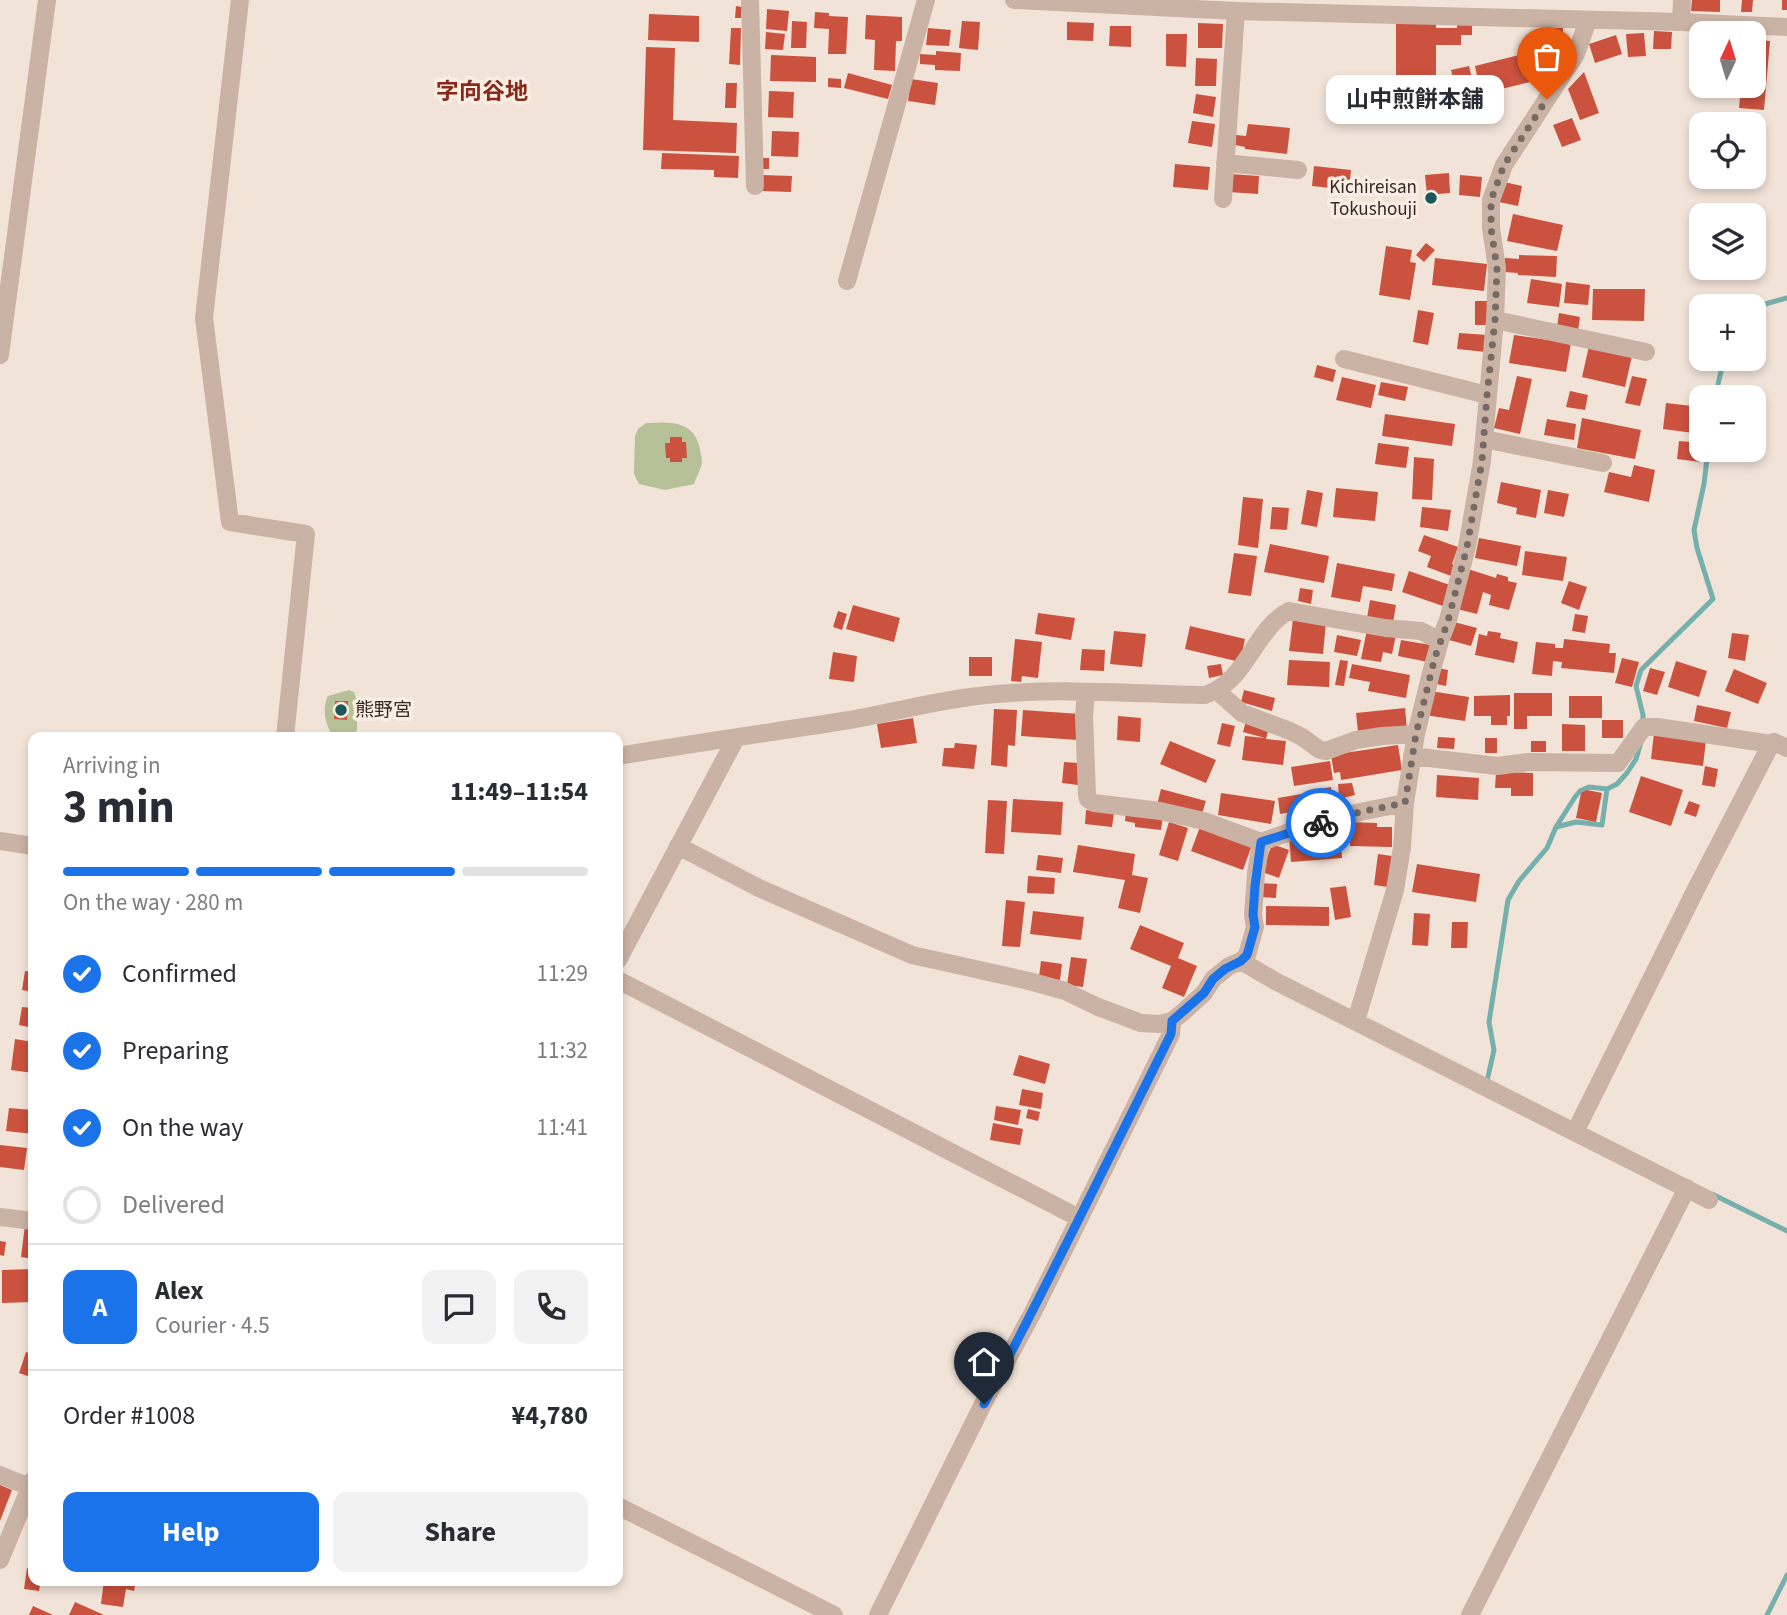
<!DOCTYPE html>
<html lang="en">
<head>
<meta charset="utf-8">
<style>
	:root { --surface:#fff; --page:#f2f2f3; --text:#2b2b33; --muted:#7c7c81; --line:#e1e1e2; --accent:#1a73e8 }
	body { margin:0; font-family:"Source Sans 3","Noto Sans JP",sans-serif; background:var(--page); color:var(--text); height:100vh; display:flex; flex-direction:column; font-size:26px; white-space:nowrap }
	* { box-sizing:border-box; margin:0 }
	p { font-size:23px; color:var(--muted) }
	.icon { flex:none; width:38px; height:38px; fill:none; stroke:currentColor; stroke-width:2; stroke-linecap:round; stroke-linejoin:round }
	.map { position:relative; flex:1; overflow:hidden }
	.side { position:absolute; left:28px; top:732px; width:595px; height:854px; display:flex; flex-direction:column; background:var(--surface); border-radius:14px; box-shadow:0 4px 10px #0003 }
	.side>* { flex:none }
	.needle { width:46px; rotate:4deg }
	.tools { position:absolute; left:1689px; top:21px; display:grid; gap:14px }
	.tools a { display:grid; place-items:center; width:77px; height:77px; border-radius:14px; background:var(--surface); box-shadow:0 4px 10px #0003; font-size:35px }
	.pin { position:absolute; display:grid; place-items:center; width:60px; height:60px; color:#fff; margin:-72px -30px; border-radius:50% 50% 50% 0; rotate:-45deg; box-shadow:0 0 7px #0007 }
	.pin .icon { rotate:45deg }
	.courier { position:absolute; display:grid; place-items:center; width:70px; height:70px; margin:-35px; border:5px solid #1a73e8; border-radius:50%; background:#fff; color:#222; box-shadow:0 2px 9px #0007 }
	.bubble { position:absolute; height:49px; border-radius:14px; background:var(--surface); box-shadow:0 4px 10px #0003; font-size:23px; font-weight:700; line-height:49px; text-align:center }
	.head em { font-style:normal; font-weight:700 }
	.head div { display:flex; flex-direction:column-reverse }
	.head { display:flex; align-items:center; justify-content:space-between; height:119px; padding:0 35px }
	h1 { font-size:46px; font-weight:700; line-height:52px }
	.bar { display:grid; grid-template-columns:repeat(4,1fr); gap:10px 7px; align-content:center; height:84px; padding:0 35px }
	.bar i { height:9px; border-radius:5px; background:var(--line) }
	.bar .on { background:var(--accent) }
	.bar p { grid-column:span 4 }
	.line { display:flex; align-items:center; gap:18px; padding:0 35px; border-top:2px solid var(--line) }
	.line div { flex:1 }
	.round { display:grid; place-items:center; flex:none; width:74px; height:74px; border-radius:14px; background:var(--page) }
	ol { padding:0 35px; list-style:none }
	li { display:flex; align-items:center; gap:21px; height:77px }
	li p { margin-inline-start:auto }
	li .icon { padding:7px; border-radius:50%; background:var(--accent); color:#fff; stroke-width:4 }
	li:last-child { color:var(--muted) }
	li i { width:38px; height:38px; border:4px solid var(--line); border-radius:50% }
	.button { display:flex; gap:14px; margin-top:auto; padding:14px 35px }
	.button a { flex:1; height:80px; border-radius:14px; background:var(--accent); color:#fff; font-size:28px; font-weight:700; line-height:80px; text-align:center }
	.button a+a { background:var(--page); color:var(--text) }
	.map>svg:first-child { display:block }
	.green { fill:#b7c198 }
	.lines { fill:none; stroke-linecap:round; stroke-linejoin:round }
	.stream { stroke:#76b0ac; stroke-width:5 }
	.building { fill:#ca523e }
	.minor { stroke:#cab2a4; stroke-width:18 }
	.tertiary { stroke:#cab2a4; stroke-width:18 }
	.done { stroke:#776a64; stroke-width:7; stroke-dasharray:0 12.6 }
	.route { stroke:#1a73e8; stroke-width:9 }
	.poi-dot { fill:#1a5756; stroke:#faeee4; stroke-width:2.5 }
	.labels { text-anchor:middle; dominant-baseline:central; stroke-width:7; stroke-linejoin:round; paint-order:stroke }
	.poi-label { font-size:19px; fill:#352926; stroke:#faeee4; text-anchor:end }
	.quarter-label { font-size:23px; font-weight:bold; fill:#862b1c; stroke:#faeee4 }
</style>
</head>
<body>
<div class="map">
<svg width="1787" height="1615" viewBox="0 0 1787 1615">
	<rect width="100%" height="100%" fill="#f2e3d8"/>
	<!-- green -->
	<path class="green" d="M646 423C668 422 692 420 699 445 700 450 702 458 702 462 701 469 696 478 694 484L665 490 639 484 634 474 635 436 638 429Z
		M349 690 354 692 357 701V730L353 737H333C326 725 321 710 328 696Z"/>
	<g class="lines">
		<!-- stream -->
		<path class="stream" d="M1754 307 1787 298
			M1715 397 1724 359
			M1643 724V715L1636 686 1641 670 1713 599 1697 548 1694 530 1704 484 1708 450
			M1556 827 1576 822 1602 825 1607 789
			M1491 1083 1487 1081 1494 1050 1489 1022 1508 900 1519 881 1547 848 1556 827 1575 797 1580 791 1589 787 1607 789 1617 784 1627 773 1636 759 1642 739
			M1712 1194 1787 1231
			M1767 1615 1787 1575"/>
	</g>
	<!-- building -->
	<path class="building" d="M1692 0H1720V12L1691 11Z
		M1742 0H1753L1752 12H1741Z
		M1782 0H1787V10H1782Z
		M736 6 742 7 741 18H735Z
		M767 9 789 11 787 31 766 29Z
		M815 12 829 13V16L848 17 846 54H828L829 29 814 28Z
		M649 14 699 16V42L648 40Z
		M866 15 902 17V41H896L895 71 874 70 875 40 865 39Z
		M792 21 807 22 806 48H791Z
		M962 21 980 22 978 50 959 48Z
		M1067 22 1094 23 1093 41 1067 40Z
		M1198 23 1223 24 1222 48H1198Z
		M1396 24H1436V28H1457V24H1472V35H1461V45H1436V98H1396Z
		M1110 26H1131V47L1109 46Z
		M731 28H741L740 65 729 64Z
		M928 28 951 30 949 46 926 45Z
		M1551 28H1563V42H1553L1552 50H1534L1535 33 1551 34Z
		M1654 31 1672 32 1671 49H1653Z
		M766 32 785 34 783 50 765 49Z
		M1644 33 1646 56 1628 57 1626 34Z
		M1166 34H1187L1186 67 1166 66Z
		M1616 35 1622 54 1595 63 1589 44Z
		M1754 39 1770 41 1764 110 1739 108 1741 86H1754Z
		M646 47 675 48 673 120 737 123 736 153 643 150Z
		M936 51 961 53 960 71 935 70V65L920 64V54L936 55Z
		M1527 53 1534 81 1481 94 1475 66Z
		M771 55 816 57V82L770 81Z
		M1196 58 1217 59 1216 86H1195Z
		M1469 66 1478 102 1460 106 1451 70Z
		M1584 72 1599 113 1580 120 1568 89Z
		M848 73 892 85 888 99 844 88Z
		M828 78 841 79V88L828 87Z
		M911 79 938 83 935 105 908 101Z
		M726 83H737L736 108H725Z
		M769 91 794 92 793 118 768 117Z
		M1196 94 1216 97 1213 117 1193 113Z
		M1572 118 1581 140 1562 147 1553 125Z
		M1192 121 1215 124 1212 147 1188 143Z
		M1248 124 1290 128 1287 154 1245 149V147L1235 145 1236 135 1246 136Z
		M772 131 799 132 798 157 771 156Z
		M662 153 739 156 738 178 714 177V170L661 169Z
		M759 158H769V169H759Z
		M1175 164 1210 167 1208 190 1173 187Z
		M1314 166 1351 170 1349 190 1312 186Z
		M1449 173 1450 193 1427 195 1425 175Z
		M1230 174 1259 176 1258 194 1229 192Z
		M763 175 792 176 791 192 762 191Z
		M1460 175 1482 177 1480 197 1459 195Z
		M1504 182 1522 186 1518 206 1499 202Z
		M1513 214 1563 225 1557 251 1507 241Z
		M1426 243 1435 250 1424 262 1416 255Z
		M1386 246 1412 250 1410 262 1416 263 1410 300 1379 295Z
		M1519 255 1557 256 1556 277 1518 275V273L1504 272 1505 258 1519 259Z
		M1435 258 1487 264 1484 291 1432 285Z
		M1531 279 1562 284 1559 307 1527 303Z
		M1566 282 1590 285 1588 305 1564 303Z
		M1593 289H1645L1644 321 1592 320Z
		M1475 301H1489V325H1475Z
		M1418 310 1434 313 1428 345 1413 342Z
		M1559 313 1580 317 1578 331 1557 327Z
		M1459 333 1487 335 1486 352 1457 349Z
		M1514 335 1571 343 1566 372 1509 363Z
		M1589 346 1632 356 1625 387 1582 377Z
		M1317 365 1336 370 1333 382 1314 377Z
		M1517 376 1532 379 1520 434 1494 428 1499 408 1509 410Z
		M1632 376 1647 379 1640 406 1625 403Z
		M1342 377 1376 385 1371 408 1336 400Z
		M1381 382 1408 387 1405 401 1378 395Z
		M1570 391 1588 395 1585 410 1566 407Z
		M1666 403 1701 407V434L1663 429Z
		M1385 414 1455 424 1452 446 1382 436Z
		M1582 418 1641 430 1635 459 1577 448Z
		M1547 419 1576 424 1574 440 1544 435Z
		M670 437H682V442H686L687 458H682V462H670V458H666L665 443H670Z
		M1679 441 1701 443V450H1703L1701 462 1677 459Z
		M1378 443 1409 447 1406 468 1375 464Z
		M1414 457 1434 459 1432 500 1412 499Z
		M1634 465 1655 470 1649 502 1604 492 1609 472 1631 477Z
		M1501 482 1541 490 1536 518 1516 514 1517 508 1497 503Z
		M1336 488 1378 492 1375 521 1333 517Z
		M1307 490 1323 493 1317 527 1301 524Z
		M1548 490 1569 494 1564 517 1544 513Z
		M1243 497 1263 499 1258 548 1238 545Z
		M1272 507 1289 508 1287 530 1270 529Z
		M1422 507 1451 510 1448 531 1420 527Z
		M1424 535 1458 547 1452 564 1454 565 1451 576 1427 567 1431 556 1418 551Z
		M1479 538 1521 546 1517 566 1475 558Z
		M1270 544 1329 556 1324 583 1264 572Z
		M1525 551 1567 557 1563 581 1522 575Z
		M1234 553 1257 556 1251 596 1228 593Z
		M1337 563 1395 574 1392 591 1363 586 1360 602 1331 597Z
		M1468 569 1496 578 1497 574 1508 577V581L1517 583 1509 610 1489 605 1491 595 1483 592 1477 614 1457 609Z
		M1409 571 1450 585 1443 606 1402 592Z
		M1569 581 1587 587 1579 610 1561 603Z
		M1300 588 1313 590 1311 604 1298 601Z
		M1370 600 1396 605 1393 623 1367 618Z
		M853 605 900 618 894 642 846 629Z
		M838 611 847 614 842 630 833 627Z
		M1038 613 1075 618 1071 640 1035 634Z
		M1575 614 1588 616 1585 633 1572 631Z
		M1293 619 1326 622 1323 654 1289 651Z
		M1454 622 1477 628 1471 646 1449 640Z
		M1190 626 1245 639 1240 662 1185 649Z
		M1367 630 1396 635 1392 654 1383 652 1381 662 1361 659Z
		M1114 631 1146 634 1142 667 1110 664Z
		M1488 631 1501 633 1500 638 1518 642 1514 663 1475 655 1479 634 1487 636Z
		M1732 633 1749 635 1745 661 1728 658Z
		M1337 635 1361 640 1357 656 1334 652Z
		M1015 639 1042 642 1038 678 1022 676 1021 682 1011 681Z
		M1564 639 1610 644 1609 653H1616L1614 673 1561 668 1562 662 1553 661 1552 676 1532 674 1536 642 1555 644V648H1563Z
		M1401 640 1431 645 1428 662 1398 656Z
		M1082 649 1105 650 1104 671 1080 670Z
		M833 652 857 656 854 682 829 679Z
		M969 657H992V676H969Z
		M1622 658 1639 662 1632 687 1615 683Z
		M1289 660 1330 662 1329 687 1287 685Z
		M1340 660 1348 661 1344 686 1335 685Z
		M1676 661 1707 671 1699 697 1668 687Z
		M1221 664 1223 675 1209 678 1207 666Z
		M1352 664 1410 675 1406 698 1368 691 1370 682 1349 678Z
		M1438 668 1448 670 1446 686 1436 684Z
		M1650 668 1665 672 1657 695 1643 691Z
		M1734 669 1767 683 1758 704 1725 691Z
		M1244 690 1275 698 1272 711 1241 702Z
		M1430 691 1469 697 1465 721 1425 715Z
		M1514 693H1552V716H1527V729H1514Z
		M1510 695V716H1507V725H1491V716H1474V696Z
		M1569 696H1602V718H1569Z
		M335 701H348L347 720 334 719Z
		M1697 705 1731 712 1727 728 1694 721Z
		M1405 708 1407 730 1358 732 1356 713Z
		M994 709 1017 710 1015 746 1008 745 1007 767 991 765Z
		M1023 710 1080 714 1078 740 1021 736Z
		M1118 716 1141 718 1140 742 1117 740Z
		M913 718 917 743 881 748 877 724Z
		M1602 720H1623V738H1602Z
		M1246 721 1269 728 1266 739 1286 741 1283 765 1242 760 1245 736 1265 738 1243 732Z
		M1222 723 1235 726 1230 747 1217 744Z
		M1562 724 1585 725V751H1562Z
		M1654 733 1706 740 1703 766 1651 759Z
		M1438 737 1455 738 1454 749 1437 748Z
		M1485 738H1497V753H1485Z
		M1170 741 1216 760 1206 783 1160 764Z
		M1531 741H1546V752H1531Z
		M955 743 977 745 974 769 942 766 944 748H954Z
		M1398 745 1402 770 1341 780 1340 772 1334 773 1331 755Z
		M1330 761 1333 780 1294 786 1291 767Z
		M1064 762 1079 763 1078 785 1062 783Z
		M1705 766 1718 769 1715 787 1702 785Z
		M1496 772 1533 773V796H1511V788H1495Z
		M1437 775 1479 778 1478 800 1436 797Z
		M1641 776 1683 790 1671 826 1629 812Z
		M1352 783 1355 795 1339 799 1338 784Z
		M1331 787 1333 802 1320 803 1318 789Z
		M1161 789 1206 801 1201 817 1157 805Z
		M1587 790 1602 793 1596 822 1576 818 1581 793Z
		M1221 793 1275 801 1271 824 1218 815Z
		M1307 793 1310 809 1280 814 1278 798Z
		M1013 799 1063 802 1061 835 1011 832Z
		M988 800 1007 801 1004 854 985 853Z
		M1689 801 1700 805 1696 817 1684 813Z
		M1086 810 1114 813 1112 827 1085 824Z
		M1126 811 1163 816 1161 830 1135 827V823L1125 821Z
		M1169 822 1188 828 1178 861 1159 855Z
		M1350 822 1377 823V827H1392V847L1350 846Z
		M1200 827 1252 845 1243 870 1191 851Z
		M1340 832 1342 858 1291 862 1289 836Z
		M1272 844 1289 850 1279 878 1262 872Z
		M1078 845 1135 854 1132 875 1148 878 1140 913 1118 908 1125 880 1073 872Z
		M1378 854 1392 856 1388 887 1374 885Z
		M1038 855 1063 858 1061 873 1036 870Z
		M1417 864 1480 874 1476 902 1412 892Z
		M1028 876 1055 878 1054 894 1027 893Z
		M1260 883 1277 884 1276 898 1260 897Z
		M1346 886 1351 917 1335 920 1330 888Z
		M1006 900 1025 902 1020 947 1002 946Z
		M1266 906 1329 907V926L1266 925Z
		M1033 911 1084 917 1081 940 1030 934Z
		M1414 913 1430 914 1428 946 1412 945Z
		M1452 922H1468L1467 948H1451Z
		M1140 925 1184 943 1178 958 1197 966 1184 997 1162 988 1171 966 1130 949Z
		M1071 957 1087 959 1083 987 1067 985Z
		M1041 961 1062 964 1060 980 1039 977Z
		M25 971 33 972V992L22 990Z
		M22 1007 33 1008V1028L19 1025Z
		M15 1039 33 1042V1073L11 1070Z
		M1019 1055 1050 1064 1045 1084 1013 1075Z
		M1022 1089 1043 1093 1041 1109 1019 1105Z
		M996 1106 1021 1110 1018 1125 994 1120Z
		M9 1108 33 1110V1134L6 1131Z
		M1028 1109 1040 1112 1038 1121 1026 1118Z
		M993 1123 1023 1129 1020 1145 990 1140Z
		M0 1145 27 1148 24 1170 0 1167Z
		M25 1225 33 1226V1259L21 1257Z
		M0 1241 6 1242 4 1256 0 1255Z
		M33 1269V1302L2 1303V1270Z
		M26 1352 33 1354V1378L19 1373Z
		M0 1485 12 1490 0 1521Z
		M32 1542H33V1563H29Z
		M27 1568 33 1569V1580H41L39 1591 24 1589Z
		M104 1580H136L134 1591 126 1589 123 1607 101 1604Z
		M75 1602 104 1615H69Z
		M33 1606 53 1615H29Z"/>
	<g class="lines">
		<!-- minor -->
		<path class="minor" d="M240 0 204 318 230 522 306 534 285 737
			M750 0 755 186
			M1681 22 1682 0
			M1225 163 1298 170
			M1223 199 1236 11
			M847 281 926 0
			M1495 320 1646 352
			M0 355 47 0
			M1344 359 1487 395
			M1484 439 1603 463
			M1217 691 1242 713 1290 731 1302 737 1320 750 1326 751 1356 740 1382 736 1416 734
			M1086 692 1084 716 1087 795 1088 799 1094 803 1160 811 1204 821 1261 842 1301 828 1360 812 1405 803
			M618 756C695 743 773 732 850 720 899 711 947 698 997 694 1066 688 1136 694 1205 695 1247 682 1254 629 1289 611L1385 628 1421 631 1440 641
			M1412 756 1497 766 1529 762 1618 763 1644 727H1657L1772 744
			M0 841 33 846
			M678 846 759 888 912 955 1029 981 1065 991 1098 1007 1141 1023 1160 1024 1172 1021 1182 1013 1204 993 1213 979 1229 966 1241 961 1247 955 1255 927 1253 915 1256 873 1261 842
			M618 960 736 738
			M1241 961 1275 981 1709 1200
			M618 980 1079 1218
			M1356 1021 1395 890 1402 847 1405 803 1416 734 1431 673 1440 641 1448 620 1467 547 1482 461 1495 320 1497 268 1491 228V200L1504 165 1576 54 1588 20
			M1575 1132 1698 885 1770 746 1774 742 1787 748
			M0 1217 33 1221
			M0 1475 30 1487
			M618 1506 834 1615
			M0 1560 33 1480
			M878 1615 983 1404 1032 1314 1171 1034 1172 1021
			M1470 1615 1687 1188"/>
		<!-- tertiary -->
		<path class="tertiary" d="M1014 0 1236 11 1681 22 1787 27"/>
	</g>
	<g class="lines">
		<!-- done -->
		<path class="done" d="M1321 823 1360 812 1405 803 1416 734 1435 657 1448 621 1467 547 1482 461 1487 395 1495 320 1497 268 1491 228V200L1504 165 1547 99"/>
		<!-- route -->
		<path class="route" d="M984 1404C1049 1282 1109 1158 1171 1034L1172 1021 1204 993 1213 979 1225 969 1241 961 1247 955 1255 927 1253 915 1255 886 1261 842 1321 823"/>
	</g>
	<!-- markers -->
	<g class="poi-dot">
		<circle cx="1431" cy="198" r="7"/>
		<circle cx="341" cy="710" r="7"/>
	</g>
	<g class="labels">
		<!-- poi labels -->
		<g class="poi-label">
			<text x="1417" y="187">Kichireisan<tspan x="1417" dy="22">Tokushouji</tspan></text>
			<text x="355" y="710" text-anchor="start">熊野宮</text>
		</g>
		<!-- quarter labels -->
		<g class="quarter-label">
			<text x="482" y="91">字向谷地</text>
		</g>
	</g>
</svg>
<div class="tools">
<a><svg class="needle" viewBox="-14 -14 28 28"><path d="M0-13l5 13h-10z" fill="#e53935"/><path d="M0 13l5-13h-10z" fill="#7c7c81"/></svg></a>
<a><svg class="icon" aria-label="locate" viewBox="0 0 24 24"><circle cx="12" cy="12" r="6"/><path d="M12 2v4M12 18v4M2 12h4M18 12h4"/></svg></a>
<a><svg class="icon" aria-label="layers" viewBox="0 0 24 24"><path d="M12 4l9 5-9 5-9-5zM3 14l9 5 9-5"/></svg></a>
<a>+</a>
<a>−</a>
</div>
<div class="pin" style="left:1547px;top:99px;background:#ea580c"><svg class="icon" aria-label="bag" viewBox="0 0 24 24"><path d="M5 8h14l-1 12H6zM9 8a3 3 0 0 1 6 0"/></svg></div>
<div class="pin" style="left:984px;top:1404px;background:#1f2937"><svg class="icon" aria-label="home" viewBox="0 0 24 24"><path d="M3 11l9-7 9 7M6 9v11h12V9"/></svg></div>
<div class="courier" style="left:1321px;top:823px"><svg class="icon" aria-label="bike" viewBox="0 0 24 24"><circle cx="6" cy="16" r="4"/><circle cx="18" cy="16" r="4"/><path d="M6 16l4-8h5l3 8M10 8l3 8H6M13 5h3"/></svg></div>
<div class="bubble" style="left:1326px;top:75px;width:178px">山中煎餅本舗</div>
<section class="side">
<div class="head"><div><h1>3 min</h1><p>Arriving in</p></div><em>11:49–11:54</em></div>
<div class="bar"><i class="on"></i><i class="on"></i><i class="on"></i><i></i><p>On the way · 280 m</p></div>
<ol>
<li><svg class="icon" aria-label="check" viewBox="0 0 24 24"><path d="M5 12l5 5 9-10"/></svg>Confirmed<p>11:29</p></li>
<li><svg class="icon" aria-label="check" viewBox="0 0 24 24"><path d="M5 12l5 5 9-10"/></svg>Preparing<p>11:32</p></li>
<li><svg class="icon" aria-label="check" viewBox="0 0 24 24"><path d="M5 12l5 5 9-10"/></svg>On the way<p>11:41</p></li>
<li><i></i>Delivered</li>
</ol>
<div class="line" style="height:126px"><b class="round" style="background:var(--accent);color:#fff">A</b><div><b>Alex</b><p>Courier · 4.5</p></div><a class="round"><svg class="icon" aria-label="chat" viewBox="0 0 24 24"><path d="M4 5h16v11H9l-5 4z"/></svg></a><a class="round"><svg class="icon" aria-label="phone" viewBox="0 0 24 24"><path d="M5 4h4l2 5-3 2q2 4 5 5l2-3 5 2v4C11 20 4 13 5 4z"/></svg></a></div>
<div class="line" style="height:91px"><div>Order #1008</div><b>¥4,780</b></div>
<div class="button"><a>Help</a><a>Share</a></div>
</section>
</div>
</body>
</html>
